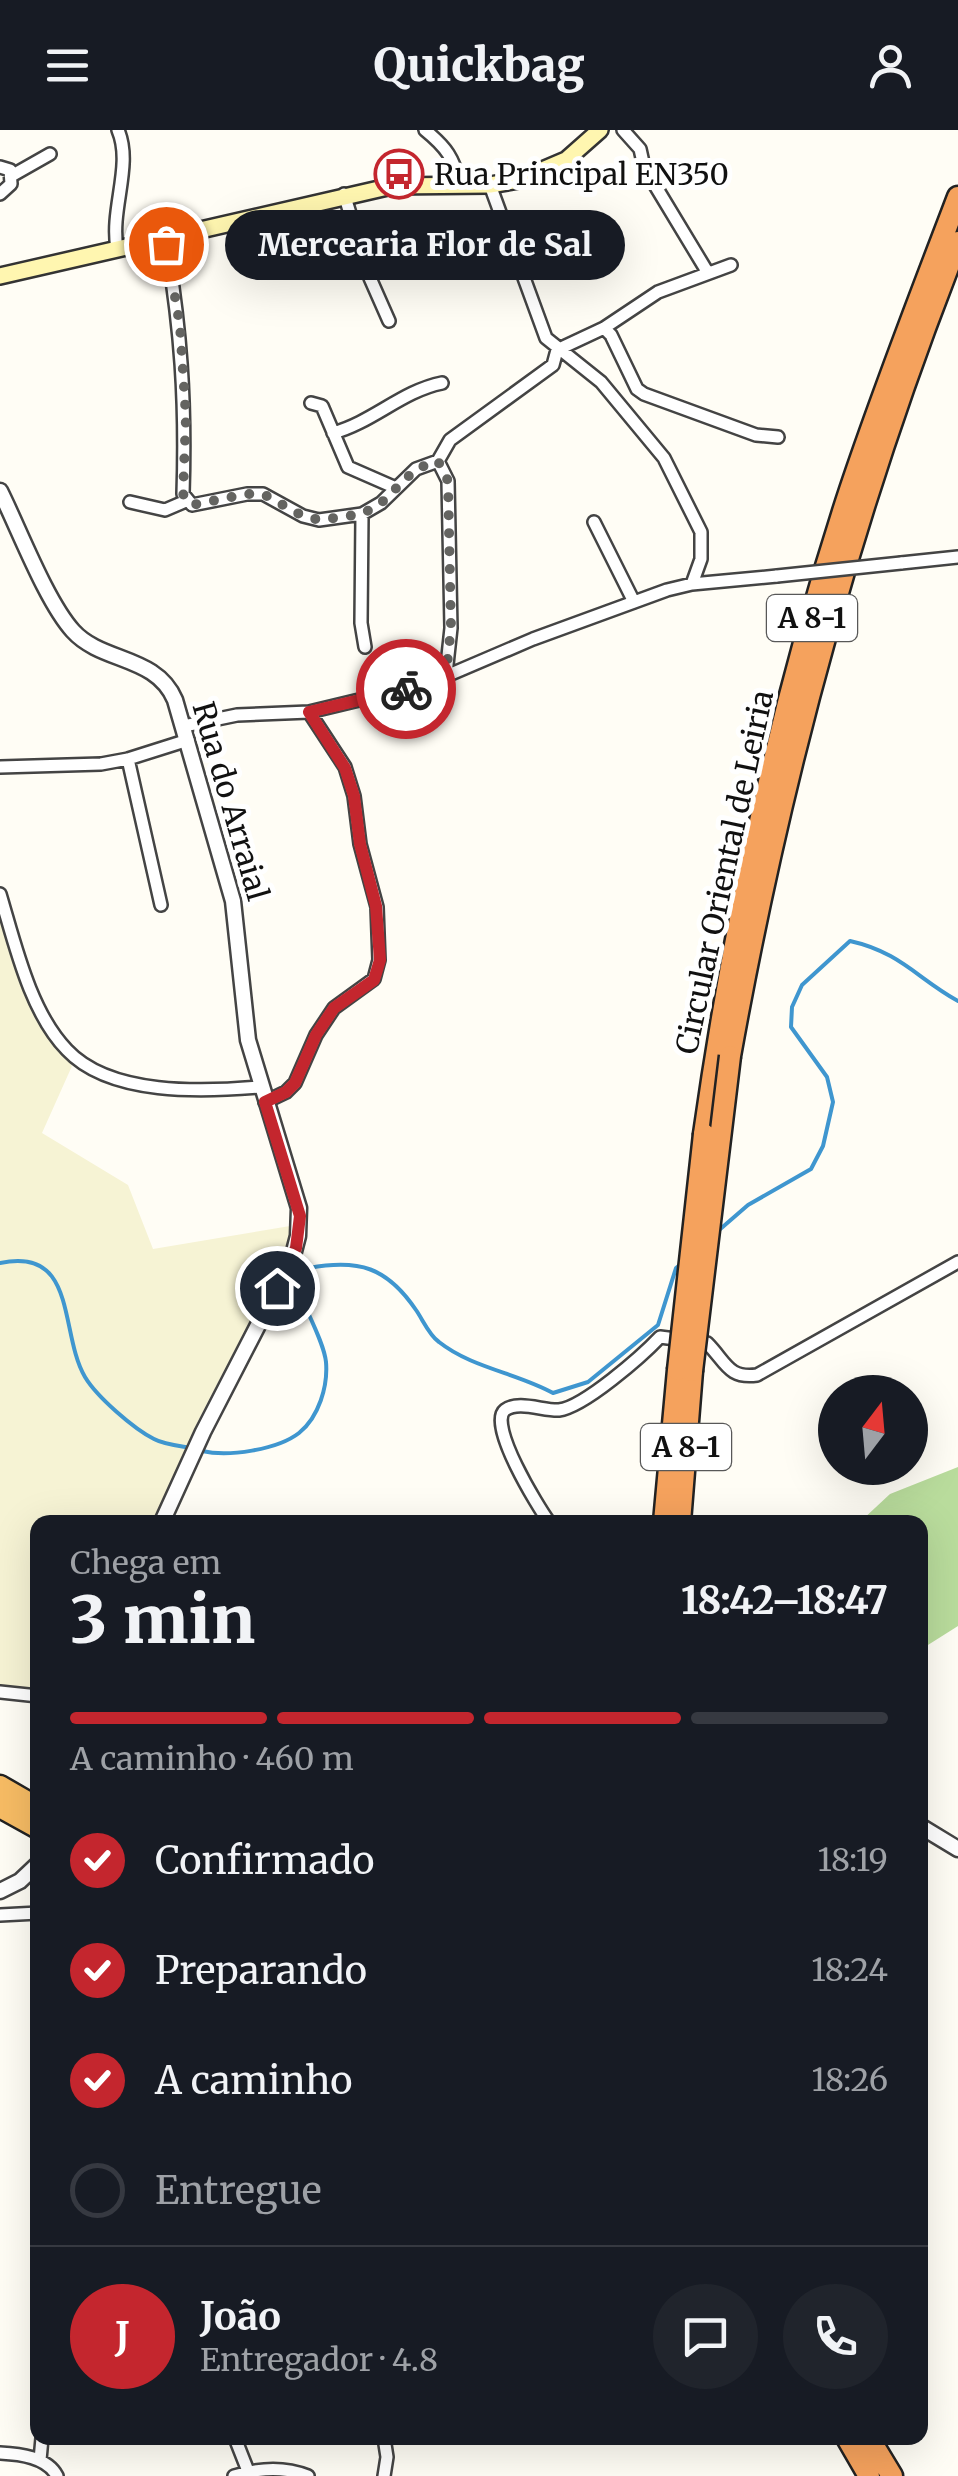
<!DOCTYPE html>
<html lang="pt">
<head>
<meta charset="utf-8">
<style>
	:root { --surface:#171b24; --page:#20242c; --text:#f1f3f6; --muted:#9ea1a6; --line:#363941; --accent:#c4262e }
	body { margin:0; font-family:Merriweather,serif; background:var(--page); color:var(--text); height:100vh; display:flex; flex-direction:column; font-size:38px; white-space:nowrap }
	* { box-sizing:border-box; margin:0 }
	p { font-size:32px; color:var(--muted) }
	.icon { flex:none; width:55px; height:55px; fill:none; stroke:currentColor; stroke-width:2; stroke-linecap:round; stroke-linejoin:round }
	.map { position:relative; flex:1; overflow:hidden }
	.drawer { position:absolute; left:30px; top:1385px; width:898px; height:930px; display:flex; flex-direction:column; background:var(--surface); border-radius:20px; box-shadow:0 10px 40px #0002 }
	.drawer>* { flex:none }
	.needle { width:65px; rotate:16deg }
	.buttons { position:absolute; left:818px; top:1245px; display:grid; gap:20px }
	.buttons a { display:grid; place-items:center; width:110px; height:110px; border-radius:50%; background:var(--surface); box-shadow:0 10px 40px #0002; font-size:50px }
	.pin { position:absolute; display:grid; place-items:center; width:85px; height:85px; color:#fff; margin:-42px; border:5px solid #fff; border-radius:50%; box-shadow:0 2px 10px #0007 }
	.courier { position:absolute; display:grid; place-items:center; width:100px; height:100px; margin:-50px; border:8px solid #c4262e; border-radius:50%; background:#fff; color:#222; box-shadow:0 2px 12px #0007 }
	.bubble { position:absolute; height:70px; border-radius:35px; background:var(--surface); box-shadow:0 10px 40px #0002; font-size:32px; font-weight:800; line-height:70px; text-align:center }
	.headline em { font-style:normal; font-weight:800 }
	.headline div { display:flex; flex-direction:column-reverse }
	.headline { display:flex; align-items:center; justify-content:space-between; height:170px; padding:0 40px }
	h1 { font-size:65px; font-weight:800; line-height:75px }
	.bar { display:grid; grid-template-columns:repeat(4,1fr); gap:15px 10px; align-content:center; height:120px; padding:0 40px }
	.bar i { height:12px; border-radius:8px; background:var(--line) }
	.bar .selected { background:var(--accent) }
	.bar p { grid-column:span 4 }
	.line { display:flex; align-items:center; gap:25px; padding:0 40px; border-top:2px solid var(--line) }
	.line div { flex:1 }
	.round { display:grid; place-items:center; flex:none; width:105px; height:105px; border-radius:52px; background:var(--page) }
	ol { padding:0 40px; list-style:none }
	li { display:flex; align-items:center; gap:30px; height:110px }
	li p { margin-inline-start:auto }
	li .icon { padding:10px; border-radius:50%; background:var(--accent); color:#fff; stroke-width:4 }
	li:last-child { color:var(--muted) }
	li i { width:55px; height:55px; border:5px solid var(--line); border-radius:50% }
	header { display:flex; justify-content:space-between; align-items:center; height:130px; padding:0 40px; background:var(--surface); font-size:45px; font-weight:800 }
	.map>svg:first-child { display:block }
	.farmland { fill:#f6f3d4 }
	.forest { fill:#b9dc9c }
	.lines { fill:none; stroke-linecap:round; stroke-linejoin:round }
	.stream { stroke:#3f96cf; stroke-width:4 }
	.minor-casing { stroke:#444; stroke-width:16 }
	.tertiary-casing { stroke:#444; stroke-width:19 }
	.secondary-casing { stroke:#333; stroke-width:20 }
	.trunk-casing { stroke:#222; stroke-width:25 }
	.motorway-casing { stroke:#222; stroke-width:25 }
	.minor { stroke:#fff; stroke-width:11 }
	.tertiary { stroke:#fff; stroke-width:14 }
	.secondary { stroke:#fff6b0; stroke-width:15 }
	.trunk { stroke:#f7bc64; stroke-width:20 }
	.motorway { stroke:#f5a25d; stroke-width:20 }
	.minor-bridge-casing { stroke:#444; stroke-width:16; stroke-linecap:butt }
	.motorway-bridge-casing { stroke:#222; stroke-width:25; stroke-linecap:butt }
	.minor-bridge { stroke:#fff; stroke-width:11 }
	.motorway-bridge { stroke:#f5a25d; stroke-width:20 }
	.done { stroke:#646461; stroke-width:10; stroke-dasharray:0 18 }
	.route { stroke:#c4262e; stroke-width:12 }
	.labels { text-anchor:middle; dominant-baseline:central; stroke-width:10; stroke-linejoin:round; paint-order:stroke }
	.shield { fill:#fff; stroke:#585858; stroke-width:2.5 }
	.shield-label { font-size:28px; font-weight:bold; fill:#111 }
	.poi-label { font-size:30px; fill:#111; stroke:#fff; text-anchor:start }
	.street-label { font-size:30px; fill:#111; stroke:#fff }
</style>
</head>
<body>
<header><svg class="icon" aria-label="menu" viewBox="0 0 24 24"><path d="M4 6h16M4 12h16M4 18h16"/></svg>Quickbag<svg class="icon" aria-label="person" viewBox="0 0 24 24"><circle cx="12" cy="8" r="4"/><path d="M4 21q1-7 8-7t8 7"/></svg></header>
<div class="map">
<svg width="958" height="2346" viewBox="0 0 958 2346">
	<rect width="100%" height="100%" fill="#fffdf5"/>
	<!-- farmland -->
	<path class="farmland" d="M4 790 29 869 72 936 42 1003 128 1055 153 1119 296 1095 292 1117 270 1152 197 1293 155 1392H38L37 1560 0 1556V792Z"/>
	<!-- forest -->
	<path class="forest" d="M958 1337V1496L920 1520V1392L861 1391 890 1364Z"/>
	<g class="lines">
		<!-- stream -->
		<path class="stream" d="M718 1101 748 1075 811 1039 823 1016 833 972 827 947 791 897 792 877 802 855 850 811C900 822 918 849 958 871
			M0 1133C78 1116 59 1203 85 1247 97 1267 134 1299 154 1309 165 1315 181 1316 192 1318
			M202 1321C228 1327 277 1320 299 1303 319 1287 328 1256 326 1232 324 1212 305 1179 298 1159L309 1138C359 1129 387 1137 416 1180 423 1190 429 1205 439 1212 472 1238 517 1243 553 1263L588 1252 658 1195 676 1138 681 1134"/>
		<!-- minor casing -->
		<g class="minor-casing">
			<path id="minor" d="M425 0C446 17 454 28 460 55
				M623 0 640 19 644 37 708 143
				M0 37 10 40 11 54 0 64
				M13 45 50 24
				M344 64 370 148 389 191
				M165 106C181 198 186 271 183 364L192 375 247 364H263L303 386 319 390 362 384 381 373 416 339 438 331 448 351 451 498 446 544
				M117 118C110 79 133 35 118 0
				M604 198 611 205 637 259 644 264 756 305 778 307
				M311 273 322 276 348 337 396 358
				M333 303C373 292 402 261 442 253
				M438 331 450 310 553 235 557 220 604 198 658 162 731 135
				M130 372 165 380 186 371
				M362 384 361 493 365 517
				M594 392 634 472
				M901 433 958 427
				M692 454 777 446
				M184 596 237 585 309 582 430 553 533 509 667 460 692 454 701 429V402L664 328 601 252 546 208 490 55
				M128 629 161 775
				M0 637 101 634 128 629 188 610
				M0 764C15 814 30 882 67 920 110 966 203 962 260 957
				M265 972 286 962 295 953 316 905 334 878 374 849 379 830 377 777 360 714 354 666 345 637 309 582
				M549 1392C538 1377 487 1294 505 1280 518 1270 544 1281 559 1280 584 1277 642 1226 660 1207L707 1213C726 1232 728 1249 757 1245L958 1132
				M0 1562 38 1566
				M0 1785 38 1783
				M235 2308 248 2341
				M0 2323C20 2324 47 2327 57 2346
				M40 2330 42 2308
				M234 2346C259 2338 283 2336 308 2346
				M384 2346 387 2327 384 2308"/>
		</g>
		<!-- tertiary casing -->
		<g class="tertiary-casing">
			<path id="tertiary" d="M0 361C19 399 46 471 73 501 102 533 156 525 175 570L233 771 248 910 299 1078 298 1106 292 1129 203 1302 162 1392
				M920 1696 958 1719
				M0 1761 20 1751 38 1734"/>
		</g>
		<!-- secondary casing -->
		<g class="secondary-casing">
			<path id="secondary" d="M0 146 392 56 490 55 519 50 566 30 600 0"/>
		</g>
		<!-- trunk casing -->
		<g class="trunk-casing">
			<path id="trunk" d="M0 1656 38 1678
				M0 1677 38 1698"/>
		</g>
		<!-- motorway casing -->
		<g class="motorway-casing">
			<path id="motorway" d="M730 926C780 647 853 376 958 112
				M704 1004C735 786 781 569 850 360 883 261 921 164 958 67
				M664 1392 678 1240
				M680 1392 692 1241
				M847 2308 869 2346
				M869 2308 892 2346"/>
		</g>
		<!-- minor -->
		<use href="#minor" class="minor"/>
		<!-- tertiary -->
		<use href="#tertiary" class="tertiary"/>
		<!-- secondary -->
		<use href="#secondary" class="secondary"/>
		<!-- trunk -->
		<use href="#trunk" class="trunk"/>
		<!-- motorway -->
		<use href="#motorway" class="motorway"/>
		<!-- minor-bridge casing -->
		<g class="minor-bridge-casing">
			<path id="minor-bridge" d="M777 446 901 433"/>
		</g>
		<!-- motorway-bridge casing -->
		<g class="motorway-bridge-casing">
			<path id="motorway-bridge" d="M678 1240 704 1004
				M692 1241 730 926"/>
		</g>
		<!-- minor-bridge -->
		<use href="#minor-bridge" class="minor-bridge"/>
		<!-- motorway-bridge -->
		<use href="#motorway-bridge" class="motorway-bridge"/>
	</g>
	<g class="lines">
		<!-- done -->
		<path class="done" d="M166 114 180 196 186 287 183 364 192 375 247 364H263L303 386 320 390 362 384 380 374 416 339 438 331 448 351 451 498 446 544 430 554 406 559"/>
		<!-- route -->
		<path class="route" d="M277 1158 296 1118 300 1086 265 972 286 962 295 953 316 905 334 878 374 850 380 830 376 776 360 714 354 666 345 638 309 582 406 559"/>
	</g>
	<!-- icons -->
	<defs>
		<g id="bus-ring" transform="scale(2.5)"><circle r="9.5" fill="#fff" stroke="#c4262e" stroke-width="1.5"/><path d="M-5-6H5V4H4V6H2V4H-2V6H-4V4H-5ZM-3.5-4V0h7V-4ZM-3.5 1.2v1.5H-2V1.2ZM2 1.2v1.5H3.5V1.2Z" fill="#c4262e"/></g>
	</defs>
	<g fill-rule="evenodd">
		<use href="#bus-ring" x="399" y="44"/>
	</g>
	<g class="labels">
		<!-- shield labels -->
		<g class="shield">
			<rect x="767" y="465" width="90" height="46" rx="8"/>
			<rect x="641" y="1294" width="90" height="46" rx="8"/>
		</g>
		<g class="shield-label">
			<text x="812" y="488">A 8-1</text>
			<text x="686" y="1317">A 8-1</text>
		</g>
		<!-- poi labels -->
		<g class="poi-label">
			<text x="434" y="44">Rua Principal EN350</text>
		</g>
		<!-- street labels -->
		<g class="street-label">
			<text transform="translate(231 671) rotate(74)">Rua do Arraial</text>
			<text transform="translate(724 742) rotate(-78)">Circular Oriental de Leiria</text>
		</g>
	</g>
</svg>
<div class="buttons">
<a><svg class="needle" viewBox="-14 -14 28 28"><path d="M0-13l5 13h-10z" fill="#e53935"/><path d="M0 13l5-13h-10z" fill="#9ea1a6"/></svg></a>
</div>
<div class="pin" style="left:166px;top:114px;background:#ea580c"><svg class="icon" aria-label="bag" viewBox="0 0 24 24"><path d="M5 8h14l-1 12H6zM9 8a3 3 0 0 1 6 0"/></svg></div>
<div class="pin" style="left:277px;top:1158px;background:#1f2937"><svg class="icon" aria-label="home" viewBox="0 0 24 24"><path d="M3 11l9-7 9 7M6 9v11h12V9"/></svg></div>
<div class="courier" style="left:406px;top:559px"><svg class="icon" aria-label="bike" viewBox="0 0 24 24"><circle cx="6" cy="16" r="4"/><circle cx="18" cy="16" r="4"/><path d="M6 16l4-8h5l3 8M10 8l3 8H6M13 5h3"/></svg></div>
<div class="bubble" style="left:225px;top:80px;width:400px">Mercearia Flor de Sal</div>
<section class="drawer">
<div class="headline"><div><h1>3 min</h1><p>Chega em</p></div><em>18:42–18:47</em></div>
<div class="bar"><i class="selected"></i><i class="selected"></i><i class="selected"></i><i></i><p>A caminho · 460 m</p></div>
<ol>
<li><svg class="icon" aria-label="check" viewBox="0 0 24 24"><path d="M5 12l5 5 9-10"/></svg>Confirmado<p>18:19</p></li>
<li><svg class="icon" aria-label="check" viewBox="0 0 24 24"><path d="M5 12l5 5 9-10"/></svg>Preparando<p>18:24</p></li>
<li><svg class="icon" aria-label="check" viewBox="0 0 24 24"><path d="M5 12l5 5 9-10"/></svg>A caminho<p>18:26</p></li>
<li><i></i>Entregue</li>
</ol>
<div class="line" style="height:180px"><b class="round" style="background:var(--accent);color:#fff">J</b><div><b>João</b><p>Entregador · 4.8</p></div><a class="round"><svg class="icon" aria-label="chat" viewBox="0 0 24 24"><path d="M4 5h16v11H9l-5 4z"/></svg></a><a class="round"><svg class="icon" aria-label="phone" viewBox="0 0 24 24"><path d="M5 4h4l2 5-3 2q2 4 5 5l2-3 5 2v4C11 20 4 13 5 4z"/></svg></a></div>
</section>
</div>
</body>
</html>
